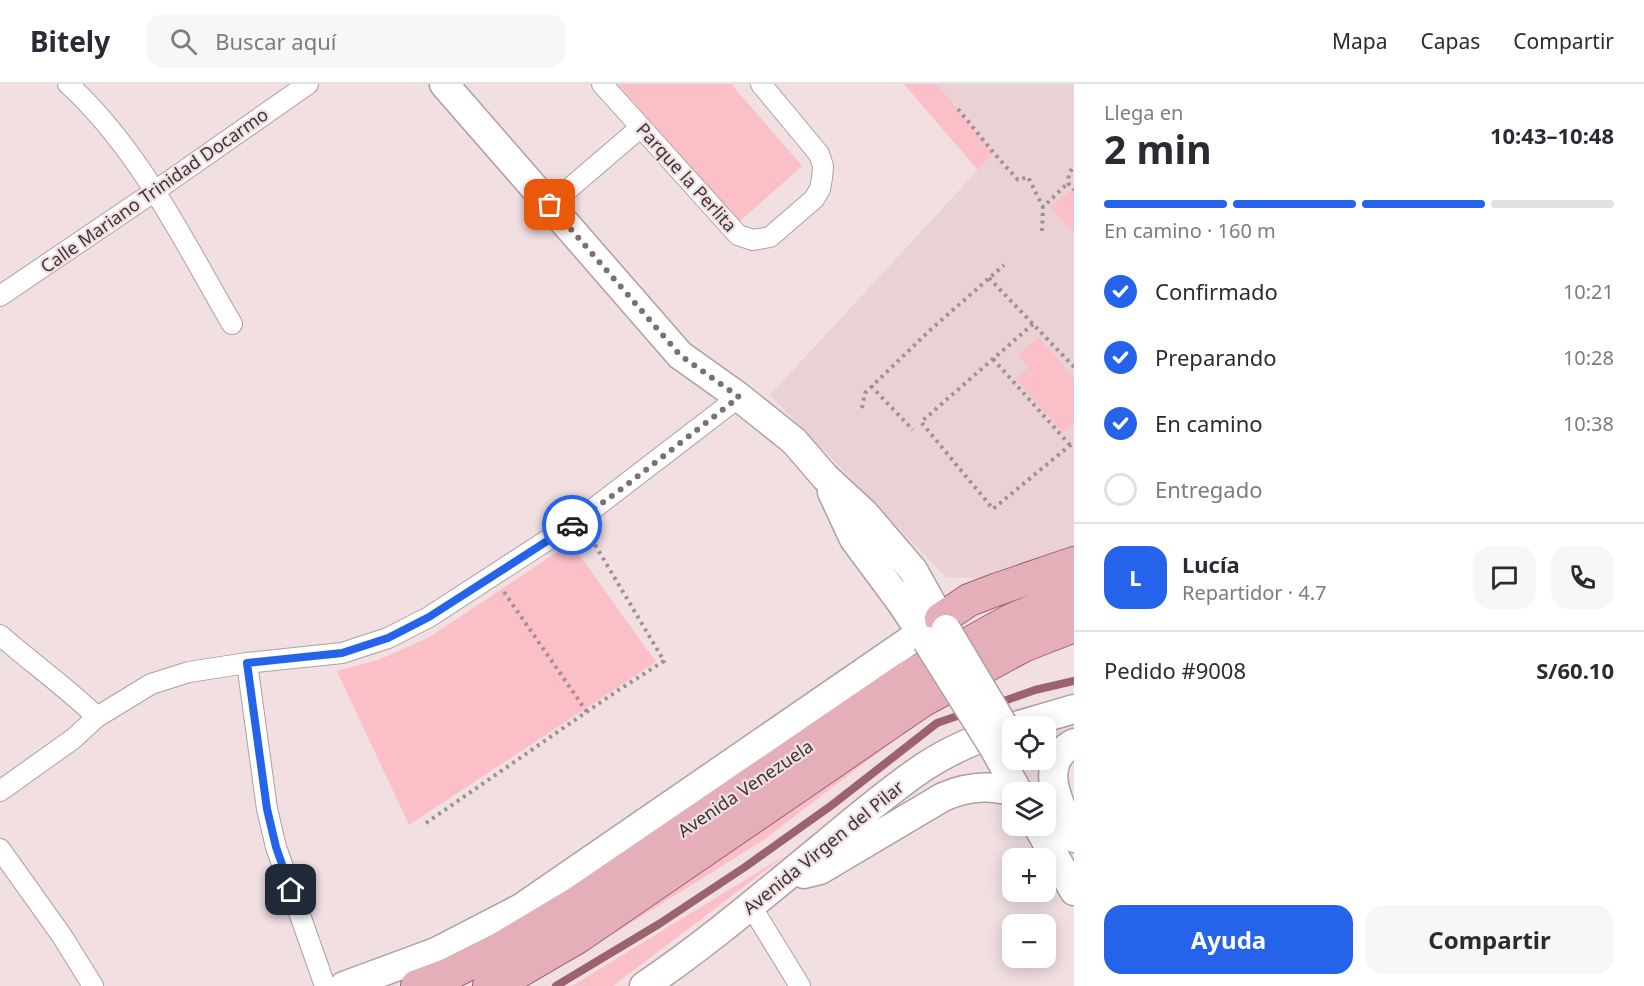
<!DOCTYPE html>
<html lang="es">
<head>
<meta charset="utf-8">
<style>
	:root { --surface:#fff; --page:#f7f7f7; --text:#2b2b33; --muted:#7c7c81; --line:#e1e1e2; --accent:#2563eb }
	body { margin:0; font-family:"Noto Sans",sans-serif; background:var(--page); color:var(--text); height:100vh; display:flex; flex-direction:column; font-size:22px; white-space:nowrap }
	* { box-sizing:border-box; margin:0 }
	p { font-size:20px; color:var(--muted) }
	.icon { flex:none; width:33px; height:33px; fill:none; stroke:currentColor; stroke-width:2; stroke-linecap:round; stroke-linejoin:round }
	.map { position:relative; flex:1; overflow:hidden }
	.details { display:flex; flex-direction:column; background:var(--surface); width:570px }
	.details>* { flex:none }
	.fabs { position:absolute; left:1002px; top:632px; display:grid; gap:12px }
	.fabs a { display:grid; place-items:center; width:54px; height:54px; border-radius:12px; background:var(--surface); box-shadow:0 3px 15px #0003; font-size:30px }
	.pin { position:absolute; display:grid; place-items:center; width:51px; height:51px; color:#fff; margin:-26px; border-radius:12px; box-shadow:0 3px 9px #0006 }
	.courier { position:absolute; display:grid; place-items:center; width:60px; height:60px; margin:-30px; border:4px solid #2563eb; border-radius:50%; background:#fff; color:#222; box-shadow:0 2px 8px #0007 }
	.summary em { font-style:normal; font-weight:700 }
	.summary div { display:flex; flex-direction:column-reverse }
	.summary { display:flex; align-items:center; justify-content:space-between; height:102px; padding:0 30px }
	h1 { font-size:39px; font-weight:700; line-height:45px }
	.bar { display:grid; grid-template-columns:repeat(4,1fr); gap:9px 6px; align-content:center; height:72px; padding:0 30px }
	.bar i { height:8px; border-radius:4px; background:var(--line) }
	.bar .active { background:var(--accent) }
	.bar p { grid-column:span 4 }
	.line { display:flex; align-items:center; gap:15px; padding:0 30px; border-top:2px solid var(--line) }
	.line div { flex:1 }
	.round { display:grid; place-items:center; flex:none; width:63px; height:63px; border-radius:18px; background:var(--page) }
	ol { padding:0 30px; list-style:none }
	li { display:flex; align-items:center; gap:18px; height:66px }
	li p { margin-inline-start:auto }
	li .icon { padding:6px; border-radius:50%; background:var(--accent); color:#fff; stroke-width:4 }
	li:last-child { color:var(--muted) }
	li i { width:33px; height:33px; border:3px solid var(--line); border-radius:50% }
	.cta { display:flex; gap:12px; margin-top:auto; padding:12px 30px }
	.cta a { flex:1; height:69px; border-radius:18px; background:var(--accent); color:#fff; font-size:24px; font-weight:700; line-height:69px; text-align:center }
	.cta a+a { background:var(--page); color:var(--text) }
	header { display:flex; align-items:center; gap:36px; box-sizing:border-box; height:84px; padding:0 30px; background:var(--surface); border-bottom:2px solid var(--line) }
	header strong { font-size:28px }
	nav { display:flex; gap:33px; margin-inline-start:auto; font-size:21px }
	.search { width:420px; height:54px; background:var(--page); display:flex; align-items:center; gap:15px; box-sizing:border-box; padding:0 21px; border-radius:18px; color:var(--muted); font-size:22px }
	main { display:flex; flex:1; min-height:0 }
	.map>svg:first-child { display:block }
	.built { fill:#ead1d5 }
	.green { fill:#fabfc7 }
	.lines { fill:none; stroke-linecap:round; stroke-linejoin:round }
	.stream { stroke:#9a636d; stroke-width:8 }
	.minor-casing { stroke:#af9fa1; stroke-width:22 }
	.secondary-casing { stroke:#af9fa1; stroke-width:31 }
	.primary-casing { stroke:#9f626d; stroke-width:34 }
	.path { stroke:#9e9193; stroke-width:4; stroke-dasharray:3 4.5; stroke-linecap:butt }
	.minor { stroke:#fff; stroke-width:20 }
	.secondary { stroke:#fff; stroke-width:28 }
	.primary { stroke:#e5afb9; stroke-width:32 }
	.secondary-bridge-casing { stroke:#af9fa1; stroke-width:31; stroke-linecap:butt }
	.secondary-bridge { stroke:#fff; stroke-width:28 }
	.done { stroke:#7b7072; stroke-width:6; stroke-dasharray:0 10.8 }
	.route { stroke:#2563eb; stroke-width:8 }
	.labels { text-anchor:middle; dominant-baseline:central; stroke-width:4.5; stroke-linejoin:round; paint-order:stroke }
	.street-label { font-size:18px; fill:#3c3536; stroke:#f1dfe2 }
</style>
</head>
<body>
<header>
<strong>Bitely</strong>
<div class="search"><svg class="icon" aria-label="search" viewBox="0 0 24 24"><circle cx="10" cy="10" r="6"/><path d="M15 15l6 6"/></svg>Buscar aquí</div>
<nav><a>Mapa</a><a>Capas</a><a>Compartir</a></nav>
</header>
<main>
<div class="map">
<svg width="1074" height="902" viewBox="0 0 1074 902">
	<rect width="100%" height="100%" fill="#f1dfe2"/>
	<!-- built -->
	<path class="built" d="M904 0H1074V467L995 495 946 493 770 311 978 86Z"/>
	<!-- green -->
	<path class="green" d="M618 0H731L802 82 739 138Z
		M904 0H936L993 68 978 86Z
		M1073 105 1074 106V149L1050 123Z
		M1038 253 1074 294V340L1063 349 1016 295 1029 283 1018 271Z
		M571 459 656 578 409 741 337 587 378 576 428 554Z
		M913 642 762 757 605 855Z
		M784 772 613 902H572Z"/>
	<g class="lines">
		<!-- stream -->
		<path class="stream" d="M998 619 1035 606 1074 597
			M556 902 659 840 745 783 832 721 937 639 966 629"/>
		<!-- minor casing -->
		<g class="minor-casing">
			<path id="minor" d="M68 0C140 66 183 156 232 240
				M602 0 738 151 753 156 770 153 814 115 820 105 822 94 823 82 819 70 761 0
				M550 121 641 43
				M0 212 155 107 308 0
				M0 551C32 579 67 604 97 633
				M247 579 267 725 276 763 325 902
				M0 707 73 655 97 633 151 600 189 588 247 579 342 569 388 554 429 533 580 435 739 313
				M0 765 62 852 93 902
				M751 822 800 902"/>
		</g>
		<!-- secondary casing -->
		<g class="secondary-casing">
			<path id="secondary" d="M444 0 680 271 739 313 794 357 825 393 865 430 913 486 946 545
				M832 408 854 455 900 517 927 557
				M1016 642 1074 625
				M1074 659C1034 681 1062 723 1074 754
				M994 664 1018 708
				M1037 741 1074 807
				M804 790 820 786 943 713C966 703 988 700 1012 708
				M344 902 436 868 521 824 941 535
				M644 902C708 859 767 808 827 759 858 733 890 706 924 683 950 666 980 653 1010 644"/>
		</g>
		<!-- primary casing -->
		<g class="primary-casing">
			<path id="primary" d="M941 535 969 516 998 505 1074 479
				M417 902 447 891 501 864 578 818 908 593 1011 536 1074 510
				M489 902 513 891 578 853 922 617 1023 562 1074 542"/>
		</g>
		<!-- path -->
		<path class="path" d="M958 25 993 68 1018 96 1028 93 1043 123 1068 99
			M1072 85 1069 89 1068 99 1074 106
			M1042 147 1043 123
			M989 194 1074 283
			M1033 240 921 338 993 425 1074 358
			M993 275 1070 361
			M871 302 913 346
			M862 324 865 309 928 248 1004 181
			M504 508 587 628
			M426 739 614 609 664 577 591 454"/>
		<!-- minor -->
		<use href="#minor" class="minor"/>
		<!-- secondary -->
		<use href="#secondary" class="secondary"/>
		<!-- primary -->
		<use href="#primary" class="primary"/>
		<!-- secondary-bridge casing -->
		<g class="secondary-bridge-casing">
			<path id="secondary-bridge" d="M946 545 1011 654
				M927 557 994 664"/>
		</g>
		<!-- secondary-bridge -->
		<use href="#secondary-bridge" class="secondary-bridge"/>
	</g>
	<g class="lines">
		<!-- done -->
		<path class="done" d="M550 121 680 271 739 313 624 403 572 441"/>
		<!-- route -->
		<path class="route" d="M291 806 276 763 267 725 247 579 342 569 388 554 429 533 572 441"/>
	</g>
	<g class="labels">
		<!-- street labels -->
		<g class="street-label">
			<text transform="translate(687 93) rotate(48)">Parque la Perlita</text>
			<text transform="translate(154 106) rotate(-35)">Calle Mariano Trinidad Docarmo</text>
			<text transform="translate(745 704) rotate(-34)">Avenida Venezuela</text>
			<text transform="translate(823 763) rotate(-39)">Avenida Virgen del Pilar</text>
		</g>
	</g>
</svg>
<div class="fabs">
<a><svg class="icon" aria-label="locate" viewBox="0 0 24 24"><circle cx="12" cy="12" r="6"/><path d="M12 2v4M12 18v4M2 12h4M18 12h4"/></svg></a>
<a><svg class="icon" aria-label="layers" viewBox="0 0 24 24"><path d="M12 4l9 5-9 5-9-5zM3 14l9 5 9-5"/></svg></a>
<a>+</a>
<a>−</a>
</div>
<div class="pin" style="left:550px;top:121px;background:#ea580c"><svg class="icon" aria-label="bag" viewBox="0 0 24 24"><path d="M5 8h14l-1 12H6zM9 8a3 3 0 0 1 6 0"/></svg></div>
<div class="pin" style="left:291px;top:806px;background:#1f2937"><svg class="icon" aria-label="home" viewBox="0 0 24 24"><path d="M3 11l9-7 9 7M6 9v11h12V9"/></svg></div>
<div class="courier" style="left:572px;top:441px"><svg class="icon" aria-label="car" viewBox="0 0 24 24"><path d="M5 17H2v-5l4-1 3-4h7l3 4 3 1v5h-3M9 17h6M6 11h13"/><circle cx="7" cy="17" r="2"/><circle cx="17" cy="17" r="2"/></svg></div>
</div>
<section class="details">
<div class="summary"><div><h1>2 min</h1><p>Llega en</p></div><em>10:43–10:48</em></div>
<div class="bar"><i class="active"></i><i class="active"></i><i class="active"></i><i></i><p>En camino · 160 m</p></div>
<ol>
<li><svg class="icon" aria-label="check" viewBox="0 0 24 24"><path d="M5 12l5 5 9-10"/></svg>Confirmado<p>10:21</p></li>
<li><svg class="icon" aria-label="check" viewBox="0 0 24 24"><path d="M5 12l5 5 9-10"/></svg>Preparando<p>10:28</p></li>
<li><svg class="icon" aria-label="check" viewBox="0 0 24 24"><path d="M5 12l5 5 9-10"/></svg>En camino<p>10:38</p></li>
<li><i></i>Entregado</li>
</ol>
<div class="line" style="height:108px"><b class="round" style="background:var(--accent);color:#fff">L</b><div><b>Lucía</b><p>Repartidor · 4.7</p></div><a class="round"><svg class="icon" aria-label="chat" viewBox="0 0 24 24"><path d="M4 5h16v11H9l-5 4z"/></svg></a><a class="round"><svg class="icon" aria-label="phone" viewBox="0 0 24 24"><path d="M5 4h4l2 5-3 2q2 4 5 5l2-3 5 2v4C11 20 4 13 5 4z"/></svg></a></div>
<div class="line" style="height:78px"><div>Pedido #9008</div><b>S/60.10</b></div>
<div class="cta"><a>Ayuda</a><a>Compartir</a></div>
</section>
</main>
</body>
</html>
